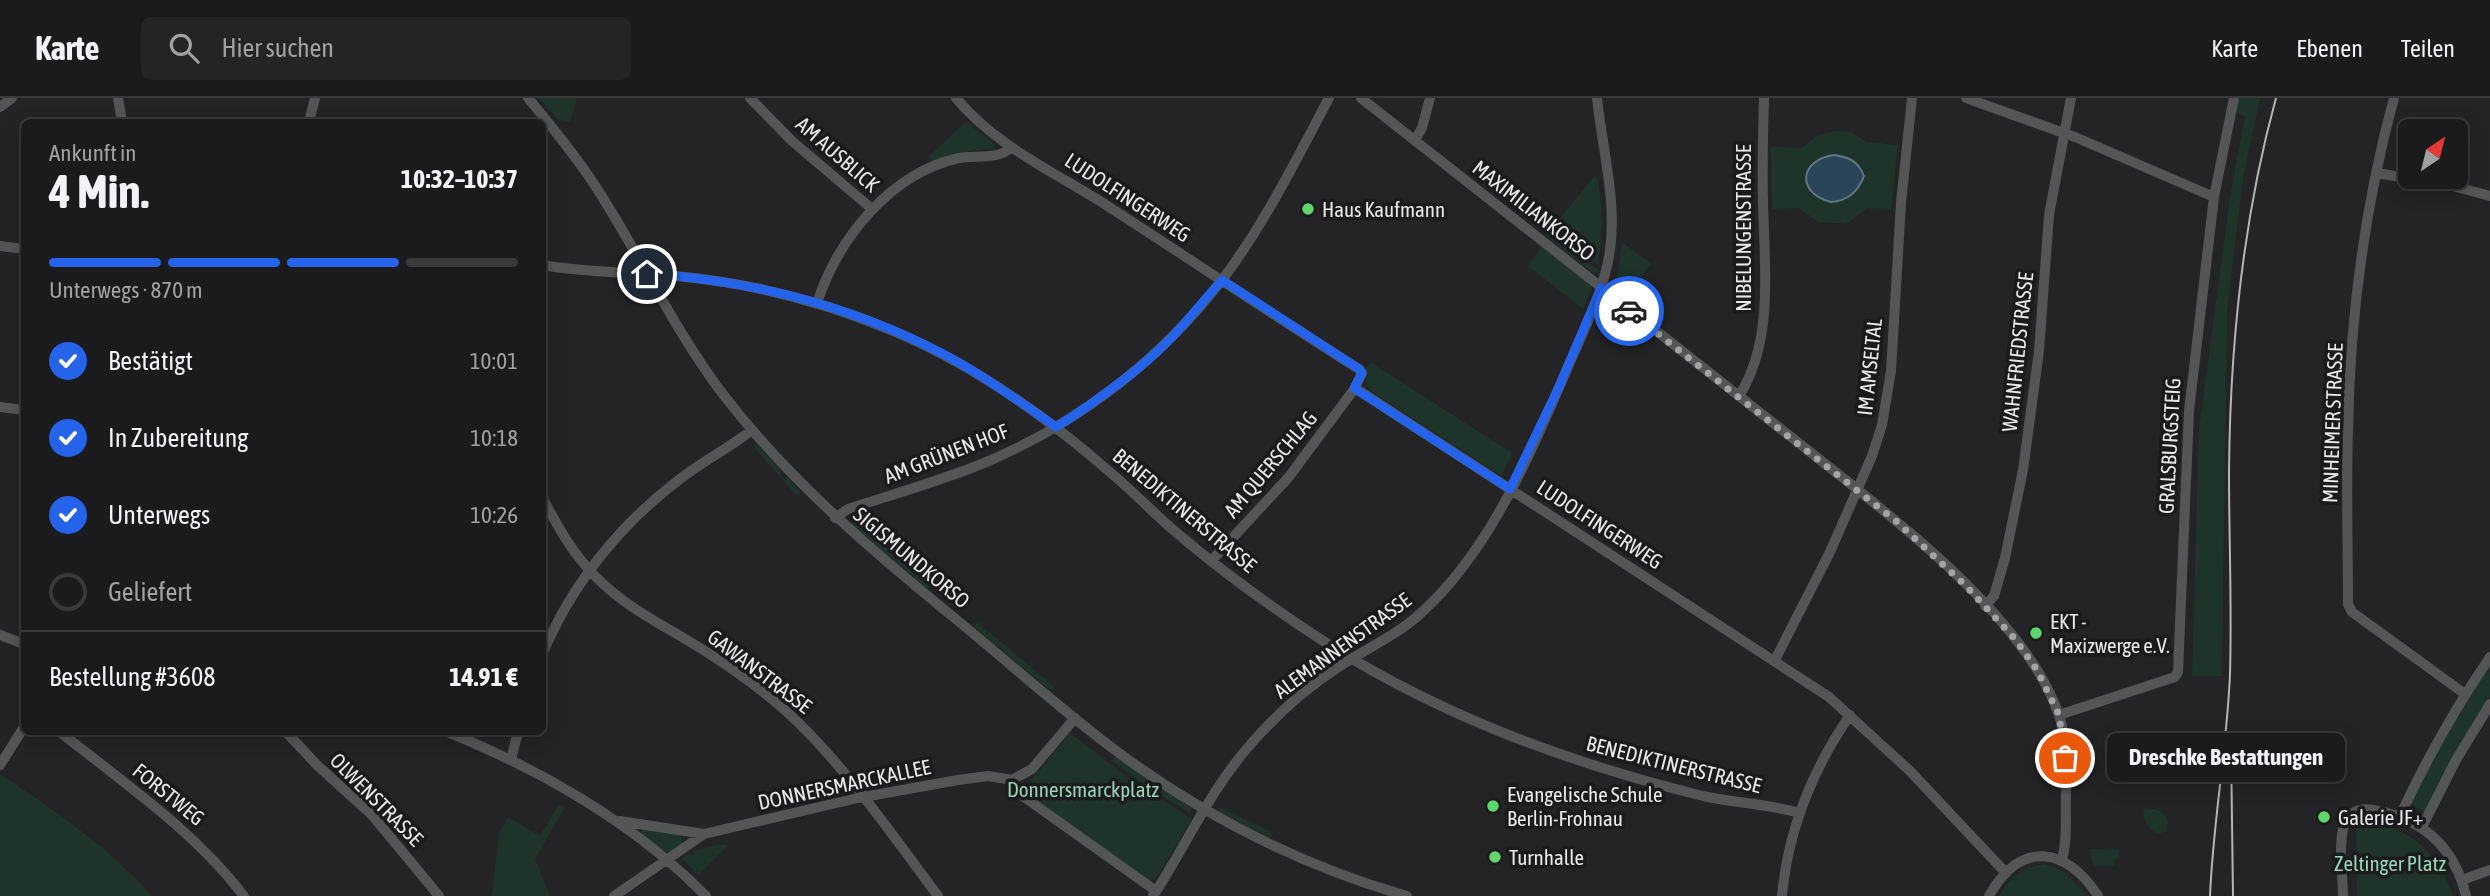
<!DOCTYPE html>
<html lang="de">
<head>
<meta charset="utf-8">
<style>
	:root { --surface:#1b1a1c; --page:#242325; --text:#f1f3f6; --muted:#a0a1a3; --line:#39383b; --accent:#2563eb }
	body { margin:0; font-family:"Asap Condensed",sans-serif; background:var(--page); color:var(--text); height:100vh; display:flex; flex-direction:column; font-size:26px; white-space:nowrap }
	* { box-sizing:border-box; margin:0 }
	p { font-size:23px; color:var(--muted) }
	.icon { flex:none; width:38px; height:38px; fill:none; stroke:currentColor; stroke-width:2; stroke-linecap:round; stroke-linejoin:round }
	.map { position:relative; flex:1; overflow:hidden }
	.sheet { position:absolute; left:21px; top:21px; width:525px; height:616px; display:flex; flex-direction:column; background:var(--surface); border-radius:10px; box-shadow:0 4px 18px #0003,0 0 0 2px var(--line) }
	.sheet>* { flex:none }
	.needle { width:46px; rotate:35deg }
	.controls { position:absolute; left:2398px; top:21px; display:grid; gap:14px }
	.controls a { display:grid; place-items:center; width:70px; height:70px; border-radius:10px; background:var(--surface); box-shadow:0 4px 18px #0003,0 0 0 2px var(--line); font-size:35px }
	.pin { position:absolute; display:grid; place-items:center; width:60px; height:60px; color:#fff; margin:-30px; border:4px solid #fff; border-radius:50%; box-shadow:0 2px 7px #0007 }
	.courier { position:absolute; display:grid; place-items:center; width:70px; height:70px; margin:-35px; border:5px solid #2563eb; border-radius:50%; background:#fff; color:#222; box-shadow:0 2px 9px #0007 }
	.bubble { position:absolute; height:49px; border-radius:10px; background:var(--surface); box-shadow:0 4px 18px #0003,0 0 0 2px var(--line); font-size:23px; font-weight:700; line-height:49px; text-align:center }
	.headline em { font-style:normal; font-weight:700 }
	.headline div { display:flex; flex-direction:column-reverse }
	.headline { display:flex; align-items:center; justify-content:space-between; height:119px; padding:0 28px }
	h1 { font-size:46px; font-weight:700; line-height:52px }
	.bar { display:grid; grid-template-columns:repeat(4,1fr); gap:10px 7px; align-content:center; height:84px; padding:0 28px }
	.bar i { height:9px; border-radius:5px; background:var(--line) }
	.bar .current { background:var(--accent) }
	.bar p { grid-column:span 4 }
	.line { display:flex; align-items:center; gap:18px; padding:0 28px; border-top:2px solid var(--line) }
	.line div { flex:1 }
	ol { padding:0 28px; list-style:none }
	li { display:flex; align-items:center; gap:21px; height:77px }
	li p { margin-inline-start:auto }
	li .icon { padding:7px; border-radius:50%; background:var(--accent); color:#fff; stroke-width:4 }
	li:last-child { color:var(--muted) }
	li i { width:38px; height:38px; border:4px solid var(--line); border-radius:50% }
	header { display:flex; align-items:center; gap:42px; box-sizing:border-box; height:98px; padding:0 35px; background:var(--surface); border-bottom:2px solid var(--line) }
	header strong { font-size:33px }
	nav { display:flex; gap:38px; margin-inline-start:auto; font-size:24px }
	.search { width:490px; height:63px; background:var(--page); display:flex; align-items:center; gap:18px; box-sizing:border-box; padding:0 24px; border-radius:10px; color:var(--muted); font-size:26px }
	.map>svg:first-child { display:block }
	.green { fill:#1e342a; fill-rule:evenodd }
	.water { fill:#2a4557; stroke:#637683; stroke-width:2 }
	.lines { fill:none; stroke-linecap:round; stroke-linejoin:round }
	.minor { stroke:#545655; stroke-width:10 }
	.tram { stroke:#b5b4b6; stroke-width:2 }
	.done { stroke:#a4a3a5; stroke-width:7; stroke-dasharray:0 12.6 }
	.route { stroke:#2563eb; stroke-width:9 }
	.poi-dot { fill:#5fd56b; stroke:#1b1a1c; stroke-width:2.5 }
	.labels { text-anchor:middle; dominant-baseline:central; stroke-width:7; stroke-linejoin:round; paint-order:stroke }
	.street-label { font-size:21px; fill:#e9e8ea; stroke:#1b1a1c }
	.poi-label { font-size:21px; fill:#e9e8ea; stroke:#1b1a1c; text-anchor:start }
	.park-label { font-size:21px; fill:#98d5b8; stroke:#1b1a1c }
</style>
</head>
<body>
<header>
<strong>Karte</strong>
<div class="search"><svg class="icon" aria-label="search" viewBox="0 0 24 24"><circle cx="10" cy="10" r="6"/><path d="M15 15l6 6"/></svg>Hier suchen</div>
<nav><a>Karte</a><a>Ebenen</a><a>Teilen</a></nav>
</header>
<div class="map">
<svg width="2490" height="798" viewBox="0 0 2490 798">
	<rect width="100%" height="100%" fill="#242325"/>
	<!-- green -->
	<path class="green" d="M539 0H577L570 24 558 21Z
		M2237 0H2260L2243 80 2227 214 2222 578H2192L2199 331 2230 99 2245 18 2234 15Z
		M966 24 995 46 994 50 971 53 933 63 929 58Z
		M1833 33 1851 34 1867 44 1898 47 1891 111 1867 110 1846 126 1819 124 1798 110 1772 111 1771 49 1802 50 1816 38ZM1857 65 1864 78 1851 98 1837 104Z
		M1596 76C1604 106 1603 137 1598 167L1552 130Z
		M1547 133 1601 174H1592L1544 136Z
		M1622 144 1651 166 1630 192 1617 181Z
		M1542 148 1591 188 1592 191 1583 211 1528 168Z
		M1370 264 1512 355 1502 378 1369 292C1364 282 1364 273 1370 264Z
		M757 346 781 373 779 376 784 381 787 379 800 393 796 397 754 349Z
		M852 423 868 433 932 486 928 491 850 425Z
		M977 524 1055 589 1050 592 974 529Z
		M2490 566V599L2454 659 2425 714 2410 706 2439 649Z
		M1070 635 1126 678 1192 721 1156 781 1149 783 1025 694 1027 688Z
		M1116 659 1192 710 1189 714 1158 696 1112 663Z
		M0 676C54 712 109 749 152 798H0Z
		M559 706 565 709 535 761 550 798H492L499 735 508 719 540 738Z
		M1220 709 1273 735 1270 740 1219 714 1218 712Z
		M2144 710C2158 710 2173 717 2166 733L2158 736C2149 733 2141 719 2144 710Z
		M2365 724C2409 727 2440 757 2453 798H2357L2356 730Z
		M643 731 680 737 683 745 669 754H665L640 735Z
		M718 747H728L698 777 682 760 691 755 694 757V753Z
		M2090 751 2119 752V760L2115 762 2114 768H2093Z
		M2044 766 2063 773 2088 798H1999C2009 780 2024 769 2044 766Z"/>
	<!-- water -->
	<path class="water" d="M1834 57C1849 59 1858 63 1864 78 1858 94 1848 103 1831 104 1796 95 1799 62 1834 57Z"/>
	<g class="lines">
		<!-- minor -->
		<path class="minor" d="M118 0 122 24
			M528 0C554 31 580 63 601 97 643 163 675 233 722 295 791 385 876 456 963 527 1015 570 1065 615 1119 655 1206 719 1302 768 1407 798
			M750 0 792 43 872 111
			M956 0C995 47 1052 73 1103 105 1188 160 1273 217 1359 271L1362 275 1355 290 1829 599 1910 673 2006 775
			M1361 0 1857 391C1927 448 2029 530 2059 617 2067 642 2066 671 2066 697 2065 718 2068 741 2062 761
			M1966 0 2075 39 2214 99
			M2394 0C2365 107 2350 220 2348 331 2346 389 2348 448 2348 506L2352 514 2465 596
			M0 9 12 0
			M309 24 315 0
			M1415 42 1422 30 1430 0
			M2377 75 2453 88 2490 98
			M0 148 24 151
			M542 167C587 175 631 174 676 178 750 185 825 204 893 233 974 267 1045 317 1111 375 1136 396 1158 420 1184 441 1222 473 1262 502 1302 529 1424 612 1561 663 1703 698 1735 705 1768 706 1800 715
			M817 205C838 141 890 75 959 60 974 57 1001 62 1011 49
			M1739 298C1775 241 1764 166 1763 103 1762 68 1763 34 1764 0
			M0 309 24 312
			M542 399C557 427 572 455 595 478 620 504 651 521 682 539 718 560 754 585 786 613 845 667 890 734 938 798
			M835 420 848 411C894 396 940 383 984 365 1078 326 1163 260 1225 178 1266 123 1297 60 1329 0
			M1211 463 1288 380 1355 290
			M1985 508 1994 498 2005 460 2023 372 2039 253 2049 117 2071 0
			M0 537 24 546
			M542 557C571 487 620 426 680 381 703 363 729 350 752 332
			M1775 562 1830 454 1872 358 1882 327 1891 273 1901 105 1912 0
			M2059 617 2175 579 2178 574 2189 313 2214 99 2234 0
			M60 634C124 685 193 732 244 798
			M286 634 318 668 372 717 439 798
			M448 634C543 673 633 724 706 798
			M511 661 518 634
			M0 667 24 629
			M1012 682 1016 691 1024 699 1156 793
			M2400 718C2426 662 2455 610 2490 559
			M620 723 704 736
			M2422 729 2456 662 2490 606
			M2462 782 2490 772
			M614 798 704 736 858 700 958 682 988 678 1012 682 1032 671 1075 620
			M1153 798C1186 748 1210 692 1250 647 1275 618 1305 591 1337 570 1365 551 1396 538 1421 515 1493 450 1533 349 1571 262 1586 227 1605 190 1610 152 1617 102 1602 50 1597 0
			M1782 798C1788 732 1813 671 1850 617
			M1989 798C2020 742 2066 748 2098 798
			M2343 798C2343 779 2337 739 2346 723 2353 709 2367 710 2379 713 2426 723 2455 751 2466 798"/>
		<!-- tram -->
		<path class="tram" d="M2231 647 2233 798
			M2210 798C2213 724 2227 650 2230 576 2232 508 2229 441 2229 374 2230 249 2243 120 2276 0"/>
	</g>
	<g class="lines">
		<!-- done -->
		<path class="done" d="M1629 213 1896 423 1966 488 2015 541 2037 572 2059 617 2065 660"/>
		<!-- route -->
		<path class="route" d="M647 176C757 182 867 212 963 267 995 286 1025 307 1056 329 1097 303 1138 274 1172 239 1189 221 1205 201 1222 182L1359 271 1362 275 1354 290 1510 391 1558 291 1601 190 1629 213"/>
	</g>
	<!-- markers -->
	<g class="poi-dot">
		<circle cx="1308" cy="111" r="7"/>
		<circle cx="2036" cy="535" r="7"/>
		<circle cx="1493" cy="708" r="7"/>
		<circle cx="2324" cy="719" r="7"/>
		<circle cx="1495" cy="759" r="7"/>
	</g>
	<g class="labels">
		<!-- street labels -->
		<g class="street-label">
			<text transform="translate(838 56) rotate(41)">AM AUSBLICK</text>
			<text transform="translate(1128 99) rotate(33)">LUDOLFINGERWEG</text>
			<text transform="translate(1534 112) rotate(38)">MAXIMILIANKORSO</text>
			<text transform="translate(1743 130) rotate(-90)">NIBELUNGENSTRASSE</text>
			<text transform="translate(2017 254) rotate(-84)">WAHNFRIEDSTRASSE</text>
			<text transform="translate(1869 269) rotate(-84)">IM AMSELTAL</text>
			<text transform="translate(2332 325) rotate(-88)">MINHEIMER STRASSE</text>
			<text transform="translate(2169 348) rotate(-87)">GRALSBURGSTEIG</text>
			<text transform="translate(946 355) rotate(-21)">AM GRÜNEN HOF</text>
			<text transform="translate(1270 366) rotate(-50)">AM QUERSCHLAG</text>
			<text transform="translate(1185 412) rotate(40)">BENEDIKTINERSTRASSE</text>
			<text transform="translate(1600 426) rotate(33)">LUDOLFINGERWEG</text>
			<text transform="translate(912 459) rotate(40)">SIGISMUNDKORSO</text>
			<text transform="translate(1342 547) rotate(-36)">ALEMANNENSTRASSE</text>
			<text transform="translate(760 573) rotate(37)">GAWANSTRASSE</text>
			<text transform="translate(1674 666) rotate(14)">BENEDIKTINERSTRASSE</text>
			<text transform="translate(844 686) rotate(-12)">DONNERSMARCKALLEE</text>
			<text transform="translate(169 696) rotate(39)">FORSTWEG</text>
			<text transform="translate(377 701) rotate(45)">OLWENSTRASSE</text>
		</g>
		<!-- poi labels -->
		<g class="poi-label">
			<text x="1322" y="111">Haus Kaufmann</text>
			<text x="2050" y="523">EKT -<tspan x="2050" dy="24">Maxizwerge e.V.</tspan></text>
			<text x="1507" y="696">Evangelische Schule<tspan x="1507" dy="24">Berlin-Frohnau</tspan></text>
			<text x="2338" y="719">Galerie JF+</text>
			<text x="1509" y="759">Turnhalle</text>
		</g>
		<!-- park labels -->
		<g class="park-label">
			<text x="1083" y="691">Donnersmarckplatz</text>
			<text x="2390" y="765">Zeltinger Platz</text>
		</g>
	</g>
</svg>
<div class="controls">
<a><svg class="needle" viewBox="-14 -14 28 28"><path d="M0-13l5 13h-10z" fill="#e53935"/><path d="M0 13l5-13h-10z" fill="#a0a1a3"/></svg></a>
</div>
<div class="pin" style="left:2065px;top:660px;background:#ea580c"><svg class="icon" aria-label="bag" viewBox="0 0 24 24"><path d="M5 8h14l-1 12H6zM9 8a3 3 0 0 1 6 0"/></svg></div>
<div class="pin" style="left:647px;top:176px;background:#1f2937"><svg class="icon" aria-label="home" viewBox="0 0 24 24"><path d="M3 11l9-7 9 7M6 9v11h12V9"/></svg></div>
<div class="courier" style="left:1629px;top:213px"><svg class="icon" aria-label="car" viewBox="0 0 24 24"><path d="M5 17H2v-5l4-1 3-4h7l3 4 3 1v5h-3M9 17h6M6 11h13"/><circle cx="7" cy="17" r="2"/><circle cx="17" cy="17" r="2"/></svg></div>
<div class="bubble" style="left:2107px;top:635px;width:238px">Dreschke Bestattungen</div>
<section class="sheet">
<div class="headline"><div><h1>4 Min.</h1><p>Ankunft in</p></div><em>10:32–10:37</em></div>
<div class="bar"><i class="current"></i><i class="current"></i><i class="current"></i><i></i><p>Unterwegs · 870 m</p></div>
<ol>
<li><svg class="icon" aria-label="check" viewBox="0 0 24 24"><path d="M5 12l5 5 9-10"/></svg>Bestätigt<p>10:01</p></li>
<li><svg class="icon" aria-label="check" viewBox="0 0 24 24"><path d="M5 12l5 5 9-10"/></svg>In Zubereitung<p>10:18</p></li>
<li><svg class="icon" aria-label="check" viewBox="0 0 24 24"><path d="M5 12l5 5 9-10"/></svg>Unterwegs<p>10:26</p></li>
<li><i></i>Geliefert</li>
</ol>
<div class="line" style="height:91px"><div>Bestellung #3608</div><b>14.91 €</b></div>
</section>
</div>
</body>
</html>
